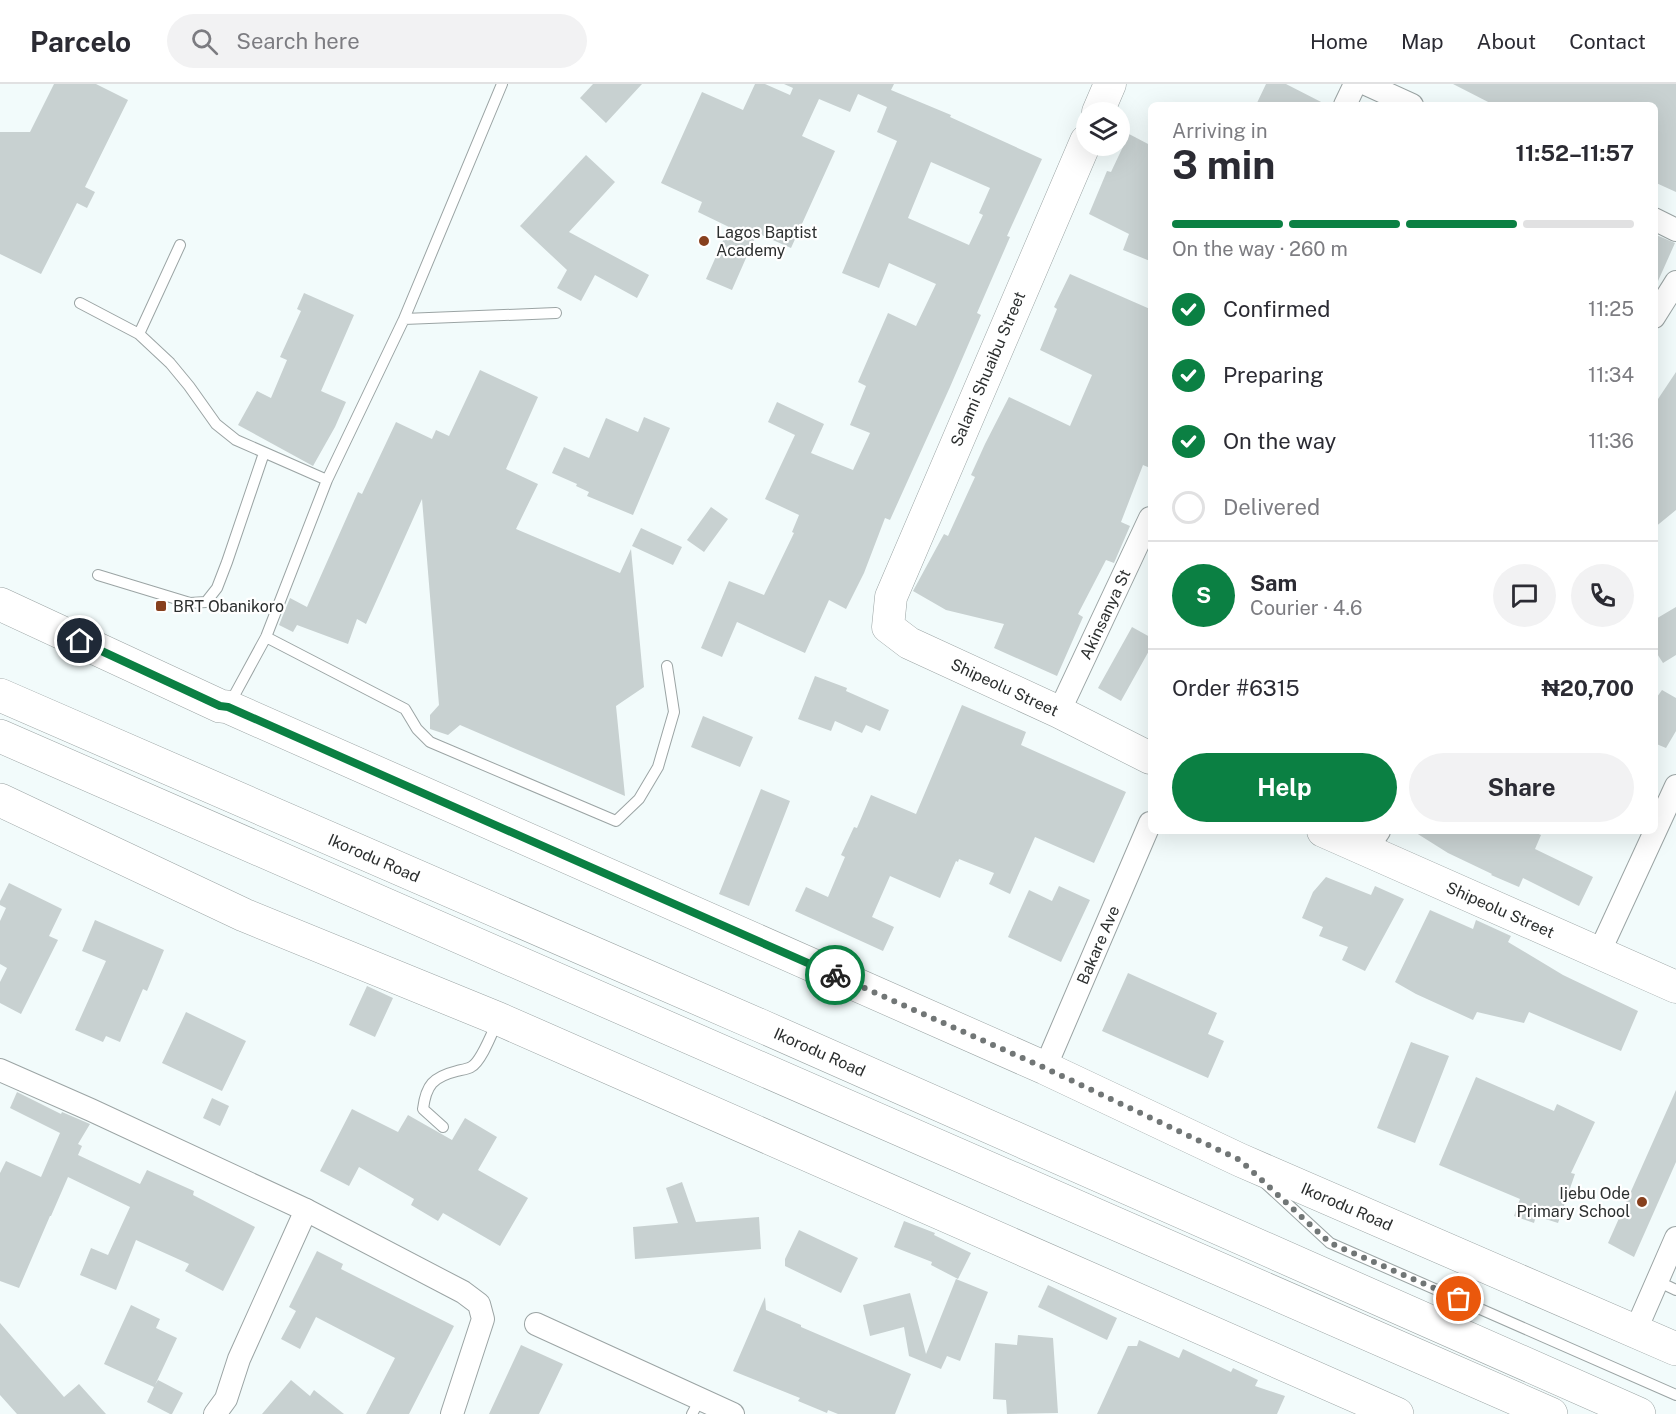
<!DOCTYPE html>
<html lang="en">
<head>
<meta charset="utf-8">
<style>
	:root { --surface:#fff; --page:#f2f2f3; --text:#2b2b33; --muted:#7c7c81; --line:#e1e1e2; --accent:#0b8043 }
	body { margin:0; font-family:"Public Sans",sans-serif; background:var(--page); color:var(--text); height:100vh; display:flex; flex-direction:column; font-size:22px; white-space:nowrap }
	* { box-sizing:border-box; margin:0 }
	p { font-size:20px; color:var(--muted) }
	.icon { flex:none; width:33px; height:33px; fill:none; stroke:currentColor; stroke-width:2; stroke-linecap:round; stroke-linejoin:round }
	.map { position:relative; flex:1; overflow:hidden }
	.panel { position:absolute; left:1148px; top:18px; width:510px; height:732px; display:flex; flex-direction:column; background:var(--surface); border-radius:9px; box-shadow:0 6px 24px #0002 }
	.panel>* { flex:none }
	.fabs { position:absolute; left:1076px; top:18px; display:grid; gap:12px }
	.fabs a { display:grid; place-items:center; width:54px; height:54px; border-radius:50%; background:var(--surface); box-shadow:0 6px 24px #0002; font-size:30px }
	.pin { position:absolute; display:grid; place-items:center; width:51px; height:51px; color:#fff; margin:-26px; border:3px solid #fff; border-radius:50%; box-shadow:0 2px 6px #0007 }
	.courier { position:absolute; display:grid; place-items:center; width:60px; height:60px; margin:-30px; border:4px solid #0b8043; border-radius:50%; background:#fff; color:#222; box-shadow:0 2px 8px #0007 }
	.overview em { font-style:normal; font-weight:700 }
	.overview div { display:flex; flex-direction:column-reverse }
	.overview { display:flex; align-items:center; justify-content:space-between; height:102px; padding:0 24px }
	h1 { font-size:39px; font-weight:700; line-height:45px }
	.bar { display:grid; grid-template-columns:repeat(4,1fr); gap:9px 6px; align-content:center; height:72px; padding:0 24px }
	.bar i { height:8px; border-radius:4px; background:var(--line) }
	.bar .selected { background:var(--accent) }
	.bar p { grid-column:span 4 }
	.line { display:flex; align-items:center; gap:15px; padding:0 24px; border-top:2px solid var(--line) }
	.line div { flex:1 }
	.round { display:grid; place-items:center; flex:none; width:63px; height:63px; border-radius:32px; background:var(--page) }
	ol { padding:0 24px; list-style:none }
	li { display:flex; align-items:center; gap:18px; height:66px }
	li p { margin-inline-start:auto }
	li .icon { padding:6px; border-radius:50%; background:var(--accent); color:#fff; stroke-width:4 }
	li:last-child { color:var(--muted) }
	li i { width:33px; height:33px; border:3px solid var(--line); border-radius:50% }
	.action { display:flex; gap:12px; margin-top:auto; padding:12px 24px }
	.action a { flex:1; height:69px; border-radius:36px; background:var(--accent); color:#fff; font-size:24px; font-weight:700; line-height:69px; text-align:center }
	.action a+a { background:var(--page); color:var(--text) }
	header { display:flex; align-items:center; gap:36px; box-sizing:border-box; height:84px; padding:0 30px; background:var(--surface); border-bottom:2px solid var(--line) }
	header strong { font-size:28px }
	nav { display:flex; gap:33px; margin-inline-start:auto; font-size:21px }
	.search { width:420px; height:54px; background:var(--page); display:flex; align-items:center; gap:15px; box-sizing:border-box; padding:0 21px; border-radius:33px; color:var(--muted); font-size:22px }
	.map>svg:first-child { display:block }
	.building { fill:#c8d1d1; fill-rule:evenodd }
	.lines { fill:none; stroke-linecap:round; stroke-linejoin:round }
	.lane-casing { stroke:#9ba4a4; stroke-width:12 }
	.street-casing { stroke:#9ba4a4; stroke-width:24 }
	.secondary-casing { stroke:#9ba4a4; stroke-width:33 }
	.primary-casing { stroke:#9ba4a4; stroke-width:34 }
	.highway-casing { stroke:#9ba4a4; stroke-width:34 }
	.lane { stroke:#fff; stroke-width:10 }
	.street { stroke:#fff; stroke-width:22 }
	.secondary { stroke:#fff; stroke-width:32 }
	.primary { stroke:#fff; stroke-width:33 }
	.highway { stroke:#fff; stroke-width:33 }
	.done { stroke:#717676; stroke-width:6; stroke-dasharray:0 10.8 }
	.route { stroke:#0b8043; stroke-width:8 }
	.poi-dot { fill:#87401e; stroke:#fff; stroke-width:2 }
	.labels { text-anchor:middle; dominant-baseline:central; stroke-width:4.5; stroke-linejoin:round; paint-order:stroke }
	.poi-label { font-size:16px; fill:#2c2f2f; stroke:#fff; text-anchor:start }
	.street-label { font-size:16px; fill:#2c2f2f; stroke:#fff }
</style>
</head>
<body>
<header>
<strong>Parcelo</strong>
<div class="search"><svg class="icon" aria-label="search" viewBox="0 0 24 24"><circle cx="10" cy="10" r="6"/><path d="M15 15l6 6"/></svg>Search here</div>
<nav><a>Home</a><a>Map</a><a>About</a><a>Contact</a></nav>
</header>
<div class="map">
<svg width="1676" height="1330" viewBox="0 0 1676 1330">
	<rect width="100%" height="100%" fill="#f2fbfb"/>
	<!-- building -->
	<path class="building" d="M54 0H96L128 16 85 103 95 108 87 124 77 119 41 190 0 170V48H30Z
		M593 0H642L606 39 580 14Z
		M755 0H765L790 11 793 4 784 0H894L891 6 951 31 950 33 1042 75 1007 152 1010 153 977 229 981 231 950 303 890 436 885 434 864 489 846 525 829 516 805 569 737 538 722 573 701 564 729 497 764 511 794 449 792 448 799 431 765 415 795 351 768 338 777 318 824 340 811 369 853 386 870 349 850 341 866 302 858 298 871 268 888 229 916 242 936 200 889 179 879 204 842 189 897 57 877 48 887 23 858 10 850 28 819 15 802 52 835 67 791 164 757 149 732 206 706 195 729 143 698 128 702 118 661 99 702 8 743 26ZM931 78 990 104 979 129 983 131 969 161 908 134Z
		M1266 0H1286L1327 21H1256Z
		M1453 0H1676V108L1654 98V21H1494Z
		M1129 50 1150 61V177L1123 166 1129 150 1089 130 1107 87 1111 88Z
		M586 71 615 98 569 148 649 191 637 214 595 191 581 217 557 204 567 186 520 142Z
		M1654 150 1675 159 1654 206Z
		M1070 190 1150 225V384L1143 381 1121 438 1130 442 1114 479 1106 476 1078 530 1083 533 1057 592 994 564 1004 540 946 526 913 507 944 450 948 452 975 393 971 391 985 360 1009 313 1070 342 1092 291 1040 266 1057 225 1054 223Z
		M304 209 354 231 321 307 346 318 335 343 313 382 238 341 257 307 271 314 287 276 280 273 301 227 297 225Z
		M480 286 538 313 506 385 538 400 516 445 620 489 631 465 644 603 616 622 625 712 460 641 448 651 430 645V631L439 621 422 415 366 540 357 535 348 560 297 541 293 548 279 541 290 514 307 523 358 408 362 410 396 338 432 355 436 346 449 352Z
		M1676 288V426L1654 444V321Z
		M644 333 670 344 633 431 587 412 589 408 576 402 577 400 552 389 564 363 589 374 606 334 638 348Z
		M711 423 728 435 704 468 687 456Z
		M641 444 682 463 673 481 632 462Z
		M1676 523V571L1663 579 1654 565V536Z
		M1132 543 1150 553V565L1121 617 1098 604Z
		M815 592 847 604 846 607 889 626 880 647 866 641 862 649 835 637 831 647 798 635Z
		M1662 606 1676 614V647L1666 664 1654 659V617Z
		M962 621 1026 648 1021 661 1126 708 1094 779 1035 753 1010 810 989 800 994 789 959 775 958 778 956 777 940 814 890 792 872 833 894 843 883 867 795 827 806 803 828 813 845 773 841 771 854 743 857 744 871 711 916 730Z
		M703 632 753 653 740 683 691 663Z
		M761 705 790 717 749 822 719 810Z
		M1413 747H1532L1541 751 1535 765 1593 793 1579 822 1523 794 1519 803 1491 791 1492 790 1448 769Z
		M1326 793 1371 811 1375 802 1404 815 1365 887 1342 876 1348 863 1319 852 1323 843 1302 834 1313 808Z
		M9 799 62 825 49 852 58 856 21 930 0 919V898L7 884 0 880V837L6 824 0 821V817Z
		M1059 802 1090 816 1061 878 1008 853 1029 806 1052 817Z
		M1430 826 1473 845 1476 836 1511 852 1508 858 1563 891 1638 927 1621 967 1529 928 1524 939 1477 928 1473 936 1416 910 1395 898Z
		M95 836 164 866 147 907 143 905 120 958 106 952 103 958 75 946 106 877 82 867Z
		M1128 889 1217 929 1208 950 1224 957 1208 994 1102 947Z
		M367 902 393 914 375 953 349 941Z
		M186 928 246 957 222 1007 162 979Z
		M1411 958 1449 972 1415 1059 1377 1044Z
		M1476 993 1554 1027 1557 1020 1595 1038 1571 1089 1575 1090 1558 1139 1536 1132 1534 1139 1514 1132 1520 1115 1439 1081Z
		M1676 1006V1078L1634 1173 1608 1159Z
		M17 1008 61 1030 62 1028 90 1040 78 1060 82 1062 78 1071 140 1100 147 1086 194 1107 193 1111 255 1143 223 1207 185 1187 189 1180 136 1156 116 1206 80 1191 91 1164 108 1171 130 1123 68 1093 51 1132H50L19 1204 0 1197V1089L6 1077 41 1093 60 1049 10 1024Z
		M212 1014 229 1022 220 1042 203 1034Z
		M352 1025 398 1048 408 1031 452 1056 465 1034 497 1053 478 1086 528 1114 500 1162 443 1129 438 1137 411 1121 414 1115 359 1083 349 1102 320 1087Z
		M682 1098 696 1138 759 1133 761 1165 635 1175 633 1143 678 1139 666 1104Z
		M904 1137 935 1149 934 1151 971 1169 958 1195 931 1181 932 1178 894 1163Z
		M799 1146 858 1174 841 1209 785 1182V1175Z
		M317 1167 343 1180 341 1185 454 1242 409 1330H366L395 1274 316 1233 300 1265 281 1255 296 1227 289 1223Z
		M956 1195 988 1208 960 1277 947 1272 941 1285 909 1272 904 1243 870 1252 863 1221 910 1209 926 1270Z
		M1048 1201 1117 1234 1107 1256 1038 1223Z
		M765 1213 766 1226 801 1241V1243L911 1290 895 1330H838L828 1326 827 1329 798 1317 800 1314 733 1287Z
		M131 1221 160 1235 156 1244 177 1254 155 1301 158 1296 183 1309 172 1330H170L147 1318 154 1303 104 1280Z
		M0 1239 64 1313 79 1300 106 1330H17L0 1311Z
		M1018 1251 1053 1254 1058 1329 1007 1330 1006 1316 993 1315 995 1259 1017 1261Z
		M1139 1256 1179 1274 1183 1265 1231 1288 1233 1284 1258 1296 1255 1302 1285 1312 1277 1330H1097L1128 1262H1137Z
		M521 1261 563 1280 539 1330H489Z
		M291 1296 310 1312 314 1306 344 1330H262Z"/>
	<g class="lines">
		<!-- lane casing -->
		<g class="lane-casing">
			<path id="lane" d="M80 219 139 250 170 279 189 302 216 340 236 356 327 396
				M404 235 556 229
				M139 250 180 161
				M98 491 190 519 206 518 217 504 227 478 264 369
				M266 553 405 625 417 645 430 658 616 737 639 715 658 683 674 628 667 582
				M229 621 266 553 327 396 404 235 502 0
				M443 1043 423 1025C426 1001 433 993 457 987 461 986 468 985 471 983 481 978 492 949 497 938
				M1266 1100 1330 1159 1676 1311
				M1657 1197 1676 1206
				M692 1330 700 1315"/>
		</g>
		<!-- street casing -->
		<g class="street-casing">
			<g id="street">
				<path d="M1366 0 1412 21"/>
				<path d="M1345 21 1355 0"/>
				<path d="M1654 135 1676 146"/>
				<path d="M1654 233 1676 198"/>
				<path id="s1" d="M1059 628 1150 434"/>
				<path d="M1367 765 1379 747"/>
				<path d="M1599 869 1676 702"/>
				<path id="s2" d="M1045 984 1150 739"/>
				<path d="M0 986 91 1026 306 1126 463 1208 479 1220 483 1235 452 1330"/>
				<path d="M536 1240 733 1330"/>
				<path d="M1635 1248 1676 1154"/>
				<path d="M215 1330 226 1315 239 1275 306 1126"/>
			</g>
		</g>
		<!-- secondary casing -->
		<g class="secondary-casing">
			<g id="secondary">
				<path d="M1098 28 1110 0"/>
				<path id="s3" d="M1086 57 891 513 888 543 909 559 1059 628 1150 674"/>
				<path id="s4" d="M1323 747 1676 903"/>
			</g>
		</g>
		<!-- primary casing -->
		<g class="primary-casing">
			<g id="primary">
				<path id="s5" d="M0 520 220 622 228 623 1045 984 1240 1076 1676 1265"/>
				<path d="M0 716 244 831 499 935 1397 1330"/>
			</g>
		</g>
		<!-- highway casing -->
		<g class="highway-casing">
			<g id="highway">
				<path id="s6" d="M0 611 759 941 1639 1330"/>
				<path d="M0 652 1551 1330"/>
			</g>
		</g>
		<!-- lane -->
		<use href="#lane" class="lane"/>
		<!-- street -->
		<use href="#street" class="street"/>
		<!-- secondary -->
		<use href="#secondary" class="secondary"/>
		<!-- primary -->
		<use href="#primary" class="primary"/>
		<!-- highway -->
		<use href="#highway" class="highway"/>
	</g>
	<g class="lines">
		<!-- done -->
		<path class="done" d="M835 891 1045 984 1240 1076 1330 1159 1459 1215"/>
		<!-- route -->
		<path class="route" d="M80 557 220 622 228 623 835 891"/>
	</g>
	<!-- markers -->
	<g class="poi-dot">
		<circle cx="704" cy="157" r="6"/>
		<rect x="155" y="516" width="12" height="12" rx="3"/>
		<circle cx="1642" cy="1118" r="6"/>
	</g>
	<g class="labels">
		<!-- poi labels -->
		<g class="poi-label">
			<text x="716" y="148">Lagos Baptist<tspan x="716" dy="18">Academy</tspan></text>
			<text x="173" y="522">BRT Obanikoro</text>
			<text x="1630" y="1109" text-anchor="end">Ijebu Ode<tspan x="1630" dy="18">Primary School</tspan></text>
		</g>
		<!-- street labels -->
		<g class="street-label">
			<text transform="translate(988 285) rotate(-67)">Salami Shuaibu Street</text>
			<text stroke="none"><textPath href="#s1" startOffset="108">Akinsanya St</textPath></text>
			<text stroke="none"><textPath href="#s3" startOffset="658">Shipeolu Street</textPath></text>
			<text stroke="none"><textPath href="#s6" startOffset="408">Ikorodu Road</textPath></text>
			<text stroke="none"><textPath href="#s4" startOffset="194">Shipeolu Street</textPath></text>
			<text stroke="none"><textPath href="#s2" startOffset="134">Bakare Ave</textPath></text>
			<text stroke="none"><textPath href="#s6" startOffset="894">Ikorodu Road</textPath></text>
			<text stroke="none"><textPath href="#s5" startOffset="1476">Ikorodu Road</textPath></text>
		</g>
	</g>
</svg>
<div class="fabs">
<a><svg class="icon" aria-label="layers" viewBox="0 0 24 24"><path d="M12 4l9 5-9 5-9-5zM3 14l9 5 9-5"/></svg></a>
</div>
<div class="pin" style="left:1459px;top:1215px;background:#ea580c"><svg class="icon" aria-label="bag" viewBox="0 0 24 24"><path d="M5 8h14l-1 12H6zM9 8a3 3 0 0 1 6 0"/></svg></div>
<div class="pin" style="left:80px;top:557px;background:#1f2937"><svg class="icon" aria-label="home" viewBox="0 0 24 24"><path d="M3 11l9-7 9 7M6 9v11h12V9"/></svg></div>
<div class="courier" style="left:835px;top:891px"><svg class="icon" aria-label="bike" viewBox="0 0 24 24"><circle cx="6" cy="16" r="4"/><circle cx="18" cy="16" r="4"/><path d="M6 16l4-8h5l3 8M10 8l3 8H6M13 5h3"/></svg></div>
<section class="panel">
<div class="overview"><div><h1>3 min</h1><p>Arriving in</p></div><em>11:52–11:57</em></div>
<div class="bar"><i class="selected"></i><i class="selected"></i><i class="selected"></i><i></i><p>On the way · 260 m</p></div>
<ol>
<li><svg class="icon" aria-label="check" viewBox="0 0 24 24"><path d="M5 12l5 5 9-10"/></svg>Confirmed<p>11:25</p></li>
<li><svg class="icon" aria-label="check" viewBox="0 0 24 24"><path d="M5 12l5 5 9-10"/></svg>Preparing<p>11:34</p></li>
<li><svg class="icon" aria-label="check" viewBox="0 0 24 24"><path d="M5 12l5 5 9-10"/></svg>On the way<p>11:36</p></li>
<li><i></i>Delivered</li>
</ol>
<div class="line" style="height:108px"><b class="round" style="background:var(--accent);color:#fff">S</b><div><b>Sam</b><p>Courier · 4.6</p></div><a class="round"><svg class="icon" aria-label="chat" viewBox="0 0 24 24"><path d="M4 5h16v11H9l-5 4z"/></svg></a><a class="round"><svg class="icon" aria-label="phone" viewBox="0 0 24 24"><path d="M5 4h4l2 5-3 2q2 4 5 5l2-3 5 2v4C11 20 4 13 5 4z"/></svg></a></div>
<div class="line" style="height:78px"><div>Order #6315</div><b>₦20,700</b></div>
<div class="action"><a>Help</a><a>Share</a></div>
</section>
</div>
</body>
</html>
